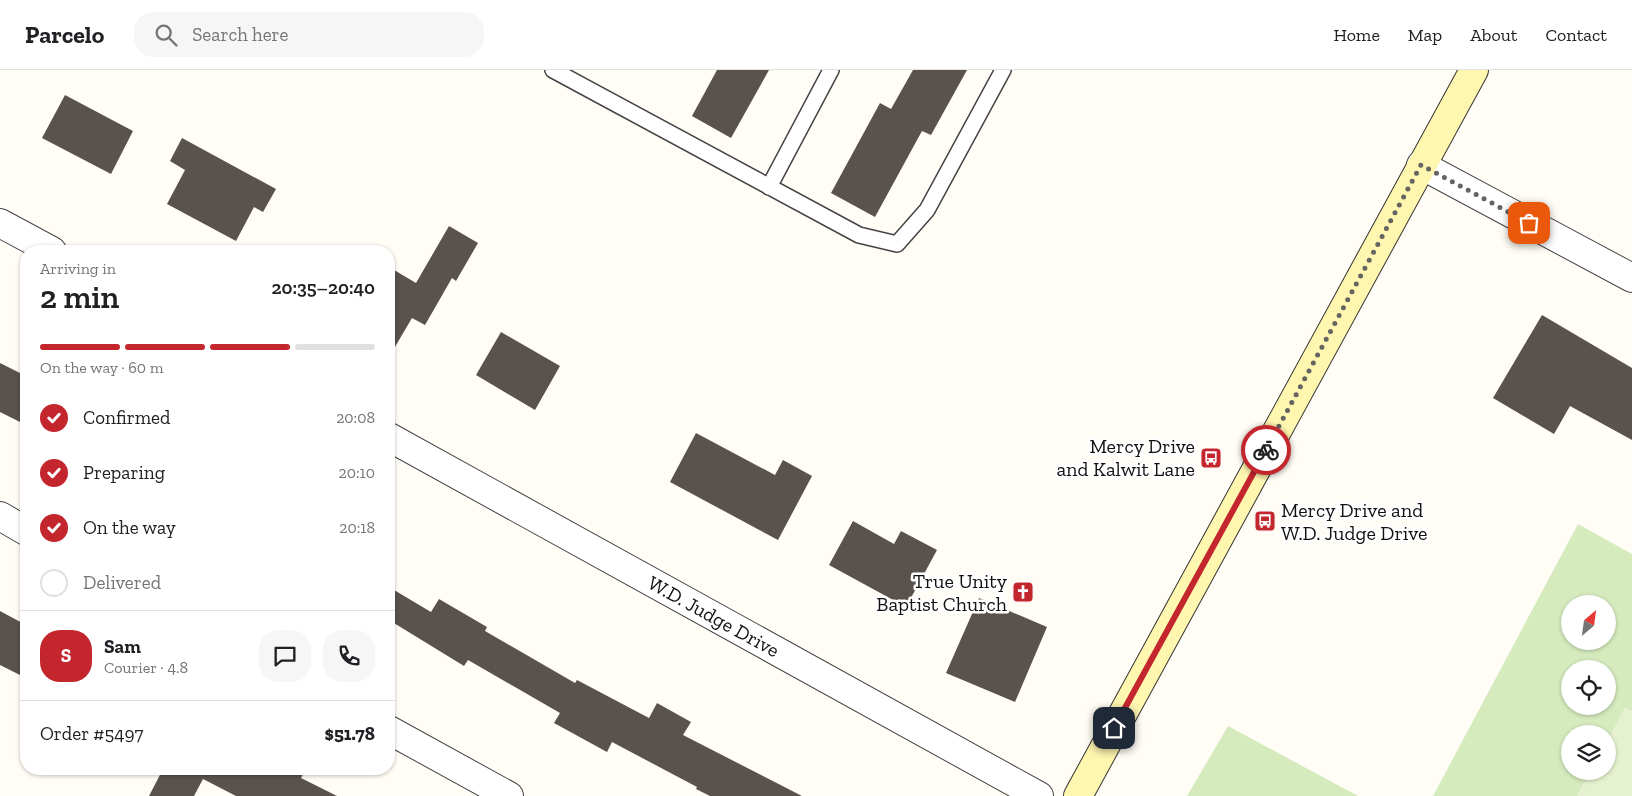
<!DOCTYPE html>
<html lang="en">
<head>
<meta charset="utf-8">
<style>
	:root { --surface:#fff; --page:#f6f6f6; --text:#202124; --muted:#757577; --line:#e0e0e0; --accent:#c4262e }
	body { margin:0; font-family:"Zilla Slab",serif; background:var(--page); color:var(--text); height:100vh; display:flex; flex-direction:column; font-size:19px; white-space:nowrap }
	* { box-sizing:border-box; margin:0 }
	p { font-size:16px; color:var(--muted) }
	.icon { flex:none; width:28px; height:28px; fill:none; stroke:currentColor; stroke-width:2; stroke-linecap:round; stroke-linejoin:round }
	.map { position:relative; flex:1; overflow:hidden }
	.details { position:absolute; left:20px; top:175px; width:375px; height:530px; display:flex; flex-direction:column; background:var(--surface); border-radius:20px; box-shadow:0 1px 4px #0004 }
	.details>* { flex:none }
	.needle { width:32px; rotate:29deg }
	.tools { position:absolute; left:1561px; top:525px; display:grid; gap:10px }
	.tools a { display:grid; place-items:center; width:55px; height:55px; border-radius:50%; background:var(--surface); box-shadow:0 1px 4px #0004; font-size:25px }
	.pin { position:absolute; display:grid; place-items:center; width:42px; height:42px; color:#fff; margin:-21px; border-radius:10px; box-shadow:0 2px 8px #0006 }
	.courier { position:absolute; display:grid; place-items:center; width:50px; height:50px; margin:-25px; border:4px solid #c4262e; border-radius:50%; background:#fff; color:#222; box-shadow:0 1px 6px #0007 }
	.overview em { font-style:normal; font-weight:600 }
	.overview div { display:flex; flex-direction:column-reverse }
	.overview { display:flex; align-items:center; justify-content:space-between; height:85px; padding:0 20px }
	h1 { font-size:32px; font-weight:600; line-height:38px }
	.bar { display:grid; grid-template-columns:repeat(4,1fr); gap:8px 5px; align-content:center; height:60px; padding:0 20px }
	.bar i { height:6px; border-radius:4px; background:var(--line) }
	.bar .current { background:var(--accent) }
	.bar p { grid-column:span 4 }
	.line { display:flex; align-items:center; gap:12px; padding:0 20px; border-top:1px solid var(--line) }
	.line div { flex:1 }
	.round { display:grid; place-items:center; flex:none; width:52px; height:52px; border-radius:20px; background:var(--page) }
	ol { padding:0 20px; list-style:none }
	li { display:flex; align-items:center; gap:15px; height:55px }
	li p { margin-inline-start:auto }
	li .icon { padding:5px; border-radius:50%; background:var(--accent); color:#fff; stroke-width:4 }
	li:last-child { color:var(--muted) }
	li i { width:28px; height:28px; border:2px solid var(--line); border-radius:50% }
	header { display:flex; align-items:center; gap:30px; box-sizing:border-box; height:70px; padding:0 25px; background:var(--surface); border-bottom:1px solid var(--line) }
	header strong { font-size:24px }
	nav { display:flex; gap:28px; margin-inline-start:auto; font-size:18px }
	.search { width:350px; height:45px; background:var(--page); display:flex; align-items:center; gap:12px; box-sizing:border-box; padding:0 18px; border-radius:20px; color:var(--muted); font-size:19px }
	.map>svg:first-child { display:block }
	.green { fill:#d5ebbd; fill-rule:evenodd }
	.pitch { fill:#e6f2cf }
	.building { fill:#5a524d }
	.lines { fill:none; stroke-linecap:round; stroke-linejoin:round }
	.lane-casing { stroke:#444; stroke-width:18 }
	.street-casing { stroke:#444; stroke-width:30 }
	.secondary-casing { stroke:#333; stroke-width:30 }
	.lane { stroke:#fff; stroke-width:15 }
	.street { stroke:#fff; stroke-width:28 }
	.secondary { stroke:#fff6b0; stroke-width:28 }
	.done { stroke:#646461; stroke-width:5; stroke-dasharray:0 9 }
	.route { stroke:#c4262e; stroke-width:6 }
	.labels { text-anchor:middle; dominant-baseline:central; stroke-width:5; stroke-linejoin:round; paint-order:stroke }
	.poi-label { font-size:20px; fill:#111; stroke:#fff; text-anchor:end }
	.street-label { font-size:20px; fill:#111; stroke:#fff }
</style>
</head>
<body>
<header>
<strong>Parcelo</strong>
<div class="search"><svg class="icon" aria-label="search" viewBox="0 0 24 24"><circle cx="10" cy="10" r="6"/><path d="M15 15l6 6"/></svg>Search here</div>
<nav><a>Home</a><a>Map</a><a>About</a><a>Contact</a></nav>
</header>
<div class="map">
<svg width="1632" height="726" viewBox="0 0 1632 726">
	<rect width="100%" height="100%" fill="#fffdf5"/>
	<!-- green -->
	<path class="green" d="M1578 454 1632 484V726H1433ZM1570 534H1608V571H1570ZM1570 599H1608V636H1570ZM1570 664H1608V701H1570Z
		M1228 656 1358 726H1187Z"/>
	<!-- pitch -->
	<path class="pitch" d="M1625 637 1632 641V726H1577L1590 701H1608V670Z"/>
	<!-- building -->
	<path class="building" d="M717 0H769L731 68 692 46Z
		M913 0H967L931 65 922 61 875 147 831 123 880 33 891 39Z
		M65 25 133 61 111 104 42 68Z
		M182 68 276 119 263 142 254 137 236 171 167 134 185 100 170 91Z
		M449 156 478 173 456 211 452 208 425 255 412 248 389 287V197L416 213Z
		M1542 245 1632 298V370L1570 336 1554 364 1493 328Z
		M501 262 560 296 535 340 476 305Z
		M0 293 26 306V355L0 342Z
		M696 363 775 405 783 390 812 406 778 470 670 412Z
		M853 451 894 474 901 461 937 480 906 537 829 495Z
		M389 517 431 542 439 529 487 557 485 561 575 613 577 610 649 648 657 633 691 652 683 665 802 726H710L696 719 697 717 612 672 607 682 554 653 560 643 468 590 464 596 389 550Z
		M979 528 1047 557 1015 632 946 603Z
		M0 541 26 555V608L0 595Z
		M163 699H306L301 708 337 726H236L203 709 194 726H149Z"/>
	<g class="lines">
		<!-- lane casing -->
		<g class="lane-casing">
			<path id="lane" d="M553 0 859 165 897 174 927 140 1003 0
				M769 117 831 0"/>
		</g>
		<!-- street casing -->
		<g class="street-casing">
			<g id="street">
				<path d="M1421 95 1632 208"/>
				<path d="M0 153 52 181"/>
				<path id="s1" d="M389 367 1039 726"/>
				<path d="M0 446 26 461"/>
				<path d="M389 660 509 726"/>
			</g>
		</g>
		<!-- secondary casing -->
		<g class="secondary-casing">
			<path id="secondary" d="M1078 726 1474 0"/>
		</g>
		<!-- lane -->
		<use href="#lane" class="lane"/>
		<!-- street -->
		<use href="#street" class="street"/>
		<!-- secondary -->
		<use href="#secondary" class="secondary"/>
	</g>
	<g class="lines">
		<!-- done -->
		<path class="done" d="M1266 380 1421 95 1529 153"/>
		<!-- route -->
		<path class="route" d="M1114 658 1266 380"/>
	</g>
	<!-- icons -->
	<defs>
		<g id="bus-square" transform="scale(1.125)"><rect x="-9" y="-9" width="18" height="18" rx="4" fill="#c4262e" stroke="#fff"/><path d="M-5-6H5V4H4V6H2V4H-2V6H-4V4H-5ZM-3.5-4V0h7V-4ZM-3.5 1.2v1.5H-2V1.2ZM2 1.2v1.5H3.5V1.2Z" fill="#fff"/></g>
		<g id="church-square" transform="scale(1.125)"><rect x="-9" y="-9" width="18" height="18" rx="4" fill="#c4262e" stroke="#fff"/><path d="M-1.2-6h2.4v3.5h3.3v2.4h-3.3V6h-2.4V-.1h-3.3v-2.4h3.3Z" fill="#fff"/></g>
	</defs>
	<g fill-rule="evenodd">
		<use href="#bus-square" x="1211" y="388"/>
		<use href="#bus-square" x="1265" y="451"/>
		<use href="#church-square" x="1023" y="522"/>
	</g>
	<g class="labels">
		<!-- poi labels -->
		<g class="poi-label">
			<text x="1195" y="376">Mercy Drive<tspan x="1195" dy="23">and Kalwit Lane</tspan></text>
			<text x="1281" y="440" text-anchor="start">Mercy Drive and<tspan x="1281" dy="23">W.D. Judge Drive</tspan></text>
			<text x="1007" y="511">True Unity<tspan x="1007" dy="23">Baptist Church</tspan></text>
		</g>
		<!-- street labels -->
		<g class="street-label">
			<text stroke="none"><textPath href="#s1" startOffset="371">W.D. Judge Drive</textPath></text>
		</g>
	</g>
</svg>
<div class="tools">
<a><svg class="needle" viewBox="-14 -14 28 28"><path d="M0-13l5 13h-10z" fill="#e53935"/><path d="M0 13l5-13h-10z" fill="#757577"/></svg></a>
<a><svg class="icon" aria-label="locate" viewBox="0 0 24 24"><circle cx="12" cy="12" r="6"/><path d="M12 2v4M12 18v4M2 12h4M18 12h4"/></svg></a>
<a><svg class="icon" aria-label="layers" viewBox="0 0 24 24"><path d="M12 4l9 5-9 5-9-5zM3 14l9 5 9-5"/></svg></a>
</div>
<div class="pin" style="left:1529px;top:153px;background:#ea580c"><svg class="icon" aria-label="bag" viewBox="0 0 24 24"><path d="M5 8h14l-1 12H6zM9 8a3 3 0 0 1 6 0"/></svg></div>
<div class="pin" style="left:1114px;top:658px;background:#1f2937"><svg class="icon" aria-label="home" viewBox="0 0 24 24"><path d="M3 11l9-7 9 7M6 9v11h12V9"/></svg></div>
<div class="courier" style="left:1266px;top:380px"><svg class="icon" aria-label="bike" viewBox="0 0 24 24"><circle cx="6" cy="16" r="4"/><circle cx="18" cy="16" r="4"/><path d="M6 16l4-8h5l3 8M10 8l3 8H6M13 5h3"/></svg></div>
<section class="details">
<div class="overview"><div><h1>2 min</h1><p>Arriving in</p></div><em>20:35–20:40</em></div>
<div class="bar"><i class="current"></i><i class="current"></i><i class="current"></i><i></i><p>On the way · 60 m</p></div>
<ol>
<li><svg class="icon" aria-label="check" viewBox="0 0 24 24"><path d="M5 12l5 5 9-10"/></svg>Confirmed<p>20:08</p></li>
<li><svg class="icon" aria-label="check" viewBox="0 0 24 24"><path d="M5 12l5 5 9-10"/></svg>Preparing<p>20:10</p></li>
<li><svg class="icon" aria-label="check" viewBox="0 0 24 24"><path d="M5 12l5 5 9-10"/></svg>On the way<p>20:18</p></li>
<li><i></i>Delivered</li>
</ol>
<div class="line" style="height:90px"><b class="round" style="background:var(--accent);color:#fff">S</b><div><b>Sam</b><p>Courier · 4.8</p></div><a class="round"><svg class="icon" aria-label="chat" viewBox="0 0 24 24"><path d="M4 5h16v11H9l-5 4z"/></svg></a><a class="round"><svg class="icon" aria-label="phone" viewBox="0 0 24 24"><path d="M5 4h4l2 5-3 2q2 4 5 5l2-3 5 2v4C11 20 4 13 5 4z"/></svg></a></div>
<div class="line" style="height:65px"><div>Order #5497</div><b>$51.78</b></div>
</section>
</div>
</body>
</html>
